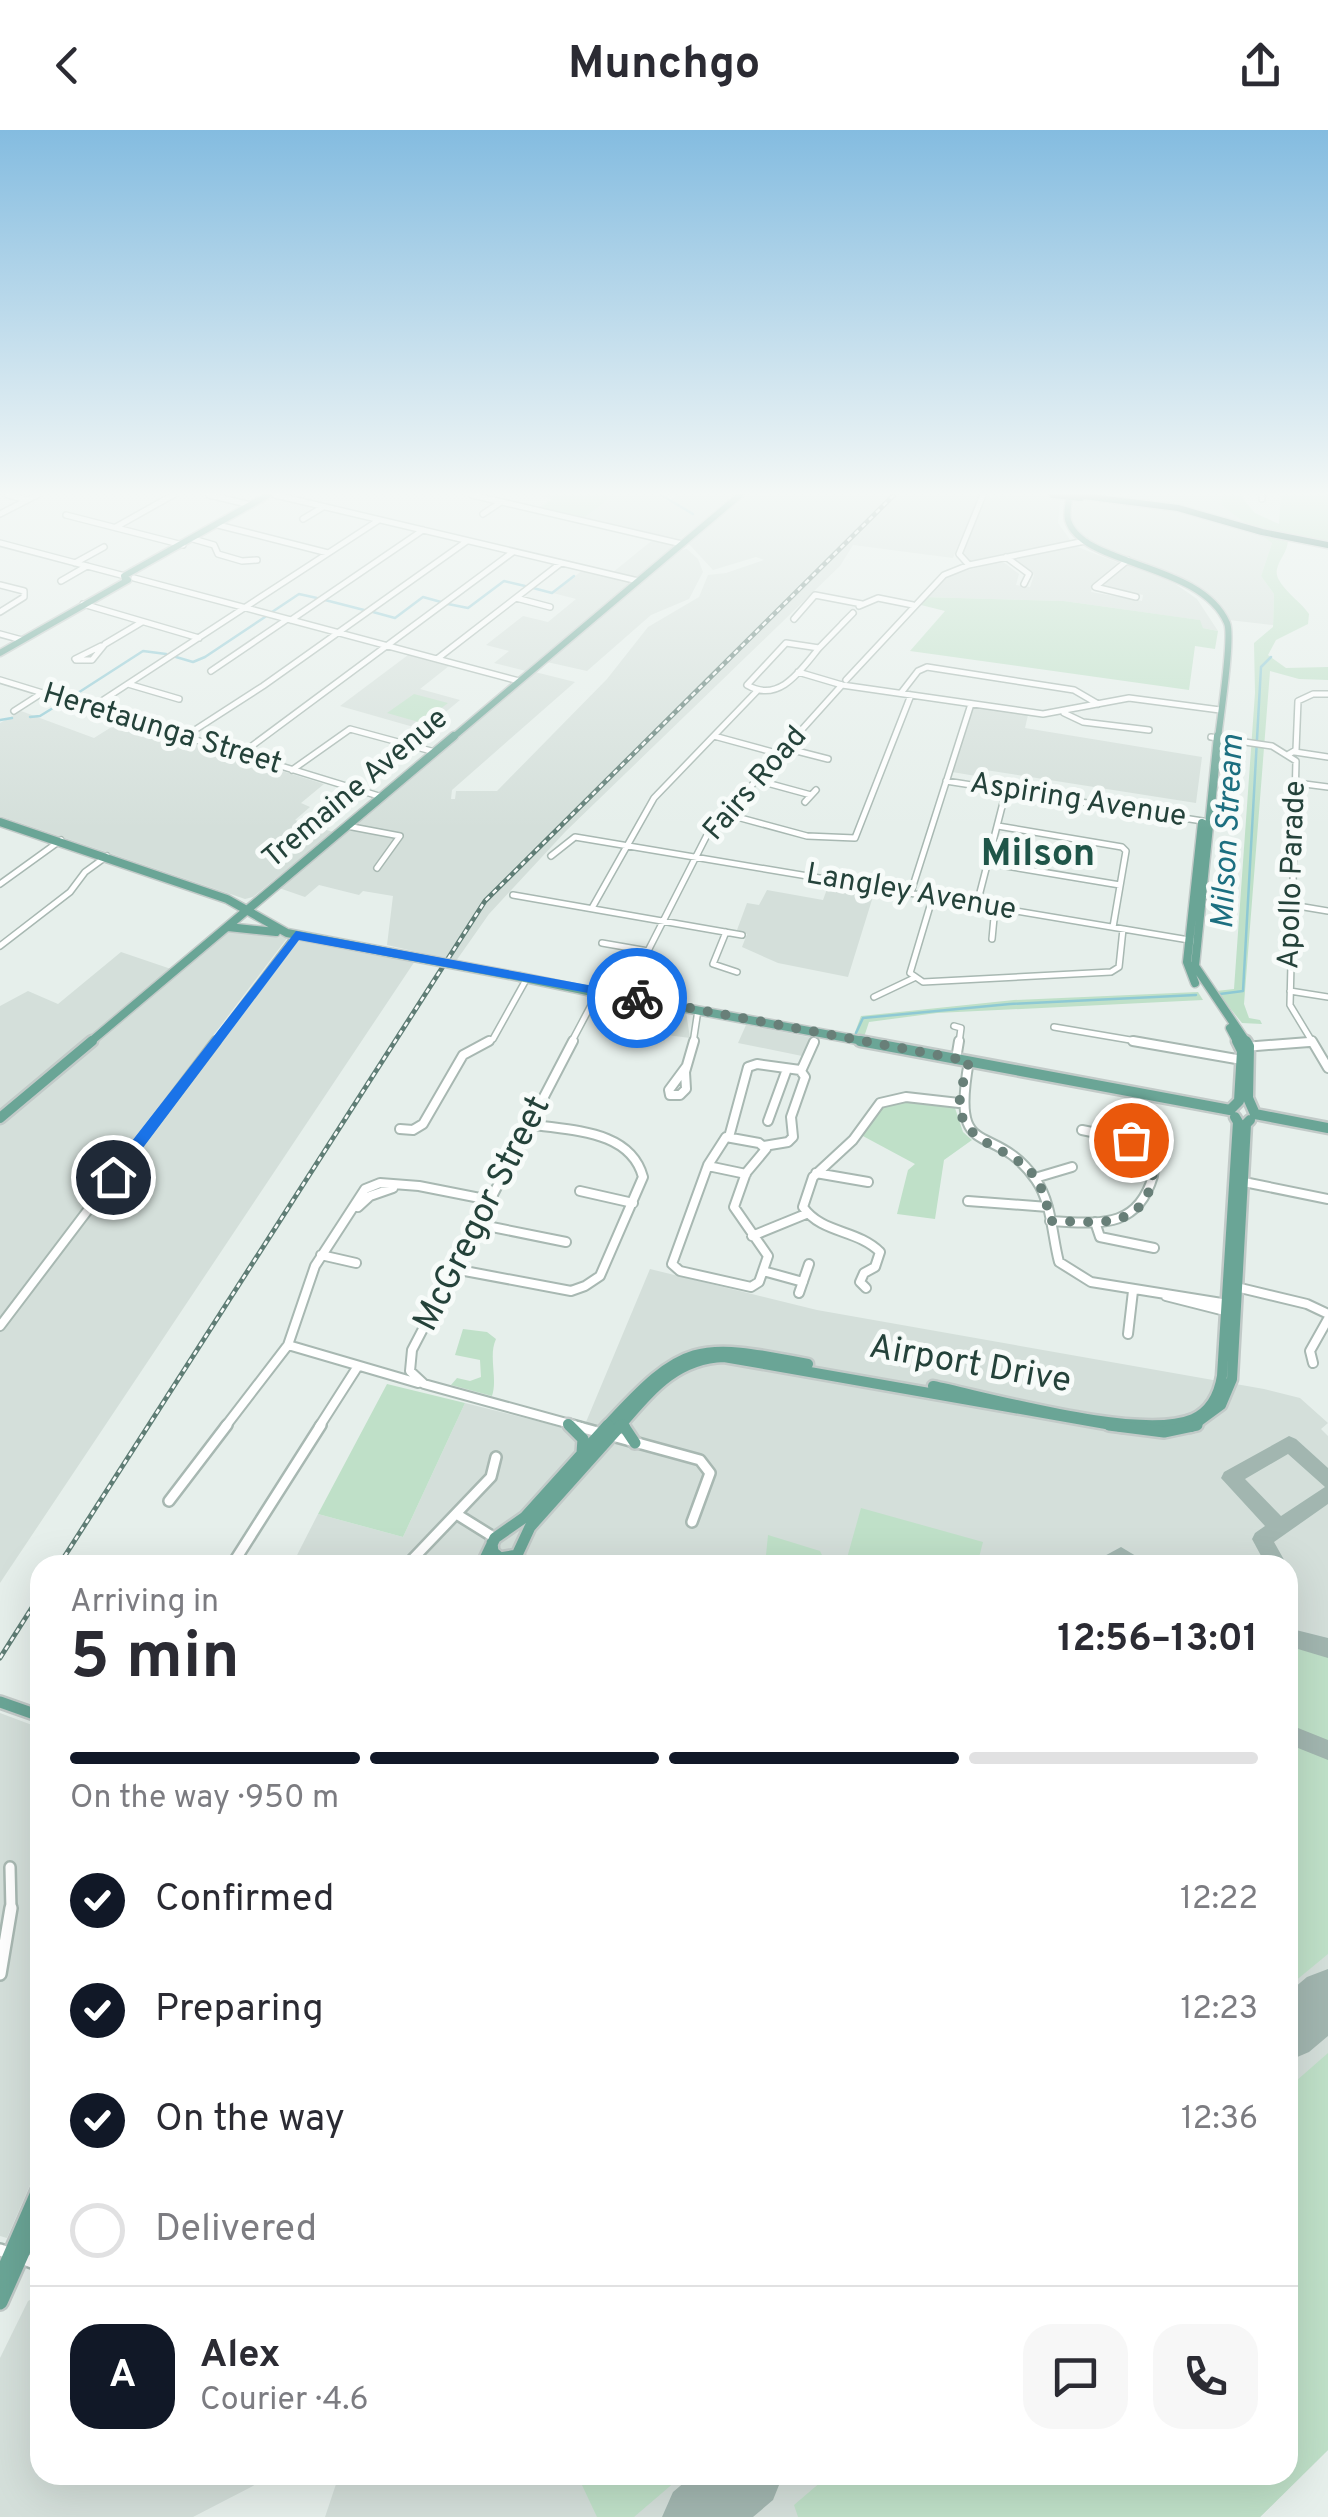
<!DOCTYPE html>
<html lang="en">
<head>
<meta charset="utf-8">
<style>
	:root { --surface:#fff; --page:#f7f7f7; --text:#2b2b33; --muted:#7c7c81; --line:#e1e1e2; --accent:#111827 }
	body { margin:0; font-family:Overpass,sans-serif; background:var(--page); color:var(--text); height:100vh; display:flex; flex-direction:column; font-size:38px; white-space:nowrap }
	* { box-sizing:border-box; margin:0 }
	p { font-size:32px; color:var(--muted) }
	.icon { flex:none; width:55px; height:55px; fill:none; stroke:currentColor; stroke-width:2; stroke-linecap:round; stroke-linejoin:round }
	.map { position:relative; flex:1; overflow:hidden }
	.side { position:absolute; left:30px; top:1425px; width:1268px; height:930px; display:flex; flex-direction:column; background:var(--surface); border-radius:30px; box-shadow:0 10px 40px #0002 }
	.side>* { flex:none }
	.pin { position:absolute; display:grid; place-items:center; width:85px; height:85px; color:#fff; margin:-42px; border:5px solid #fff; border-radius:50%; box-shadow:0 2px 10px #0007 }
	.courier { position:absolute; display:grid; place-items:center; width:100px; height:100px; margin:-50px; border:8px solid #1a73e8; border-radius:50%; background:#fff; color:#222; box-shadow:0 2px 12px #0007 }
	.overview em { font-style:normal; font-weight:700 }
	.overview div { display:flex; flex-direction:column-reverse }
	.overview { display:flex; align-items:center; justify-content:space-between; height:170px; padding:0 40px }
	h1 { font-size:65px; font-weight:700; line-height:75px }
	.bar { display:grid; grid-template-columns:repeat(4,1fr); gap:15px 10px; align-content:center; height:120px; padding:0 40px }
	.bar i { height:12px; border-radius:8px; background:var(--line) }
	.bar .current { background:var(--accent) }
	.bar p { grid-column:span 4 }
	.line { display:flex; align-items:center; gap:25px; padding:0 40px; border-top:2px solid var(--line) }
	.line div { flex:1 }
	.round { display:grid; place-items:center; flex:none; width:105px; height:105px; border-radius:30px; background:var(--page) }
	ol { padding:0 40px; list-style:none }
	li { display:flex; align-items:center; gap:30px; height:110px }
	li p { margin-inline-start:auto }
	li .icon { padding:10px; border-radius:50%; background:var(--accent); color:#fff; stroke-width:4 }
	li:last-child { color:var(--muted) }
	li i { width:55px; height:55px; border:5px solid var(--line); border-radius:50% }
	header { display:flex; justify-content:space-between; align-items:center; height:130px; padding:0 40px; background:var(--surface); font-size:45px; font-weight:700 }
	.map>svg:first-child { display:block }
	.built { fill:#d4dfda }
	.green { fill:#bfe0c8 }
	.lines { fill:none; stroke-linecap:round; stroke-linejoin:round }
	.stream { stroke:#8ec9d4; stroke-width:2.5 }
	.taxiway { fill:#a2b6b0; fill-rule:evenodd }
	.runway { fill:#a2b6b0; fill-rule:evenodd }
	.minor-far3-casing { stroke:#a8b8b2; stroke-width:8 }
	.minor-far2-casing { stroke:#a8b8b2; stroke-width:12 }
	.minor-far1-casing { stroke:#a8b8b2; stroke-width:14 }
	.minor-casing { stroke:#a8b8b2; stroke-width:16 }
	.major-far4-casing { stroke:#c2cac8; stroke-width:9 }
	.major-far3-casing { stroke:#c2cac8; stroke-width:11 }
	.major-far2-casing { stroke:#c2cac8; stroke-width:15 }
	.major-far1-casing { stroke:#c2cac8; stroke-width:16 }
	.major-casing { stroke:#c2cac8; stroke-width:20 }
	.highway-casing { stroke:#c2cac8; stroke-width:9 }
	.minor-far3 { stroke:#fff; stroke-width:5 }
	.minor-far2 { stroke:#fff; stroke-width:8 }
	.minor-far1 { stroke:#fff; stroke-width:9 }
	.minor { stroke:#fff; stroke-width:11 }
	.major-far4 { stroke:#6aa596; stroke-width:6 }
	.major-far3 { stroke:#6aa596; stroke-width:8 }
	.major-far2 { stroke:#6aa596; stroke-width:10 }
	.major-far1 { stroke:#6aa596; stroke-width:11 }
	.major { stroke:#6aa596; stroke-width:15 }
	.highway { stroke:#2f6f62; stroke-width:6 }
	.rail-casing { stroke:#5f7d75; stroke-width:5 }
	.rail { stroke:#f7fbf9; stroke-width:2.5; stroke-dasharray:5; stroke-linecap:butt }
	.major-bridge-casing { stroke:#c2cac8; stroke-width:11; stroke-linecap:butt }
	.major-bridge { stroke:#6aa596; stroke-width:8 }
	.route { fill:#1a73e8 }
	.done { stroke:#687f78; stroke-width:10; stroke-dasharray:0 18 }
	.labels { text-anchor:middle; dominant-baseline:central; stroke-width:10; stroke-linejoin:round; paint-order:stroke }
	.far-street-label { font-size:30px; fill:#24423a; stroke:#f7fbf9 }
	.far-water-label { font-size:32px; font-style:italic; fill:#1c6f80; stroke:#f7fbf9 }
	.street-label { font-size:35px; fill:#24423a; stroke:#f7fbf9 }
	.far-district-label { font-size:38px; font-weight:bold; fill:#1f5548; stroke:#f7fbf9 }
</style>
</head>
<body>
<header><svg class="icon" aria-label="back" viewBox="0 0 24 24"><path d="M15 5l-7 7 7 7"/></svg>Munchgo<svg class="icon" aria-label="share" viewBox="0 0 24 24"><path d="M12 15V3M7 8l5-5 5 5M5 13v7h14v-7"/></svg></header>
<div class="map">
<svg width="1328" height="2387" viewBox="0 0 1328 2387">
	<rect width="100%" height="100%" fill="#e6efeb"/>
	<!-- built -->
	<path class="built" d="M538 365H659L668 372 677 365H735L679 410 538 378 551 369Z
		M744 365H979L953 428 853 415 840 436 566 701 489 784 456 831 387 815 393 766 363 761 359 765 319 755 305 767 279 758 535 542 575 552 452 660 451 669H455L456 661H497L607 549 648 497 699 467 708 445 726 443 764 430 756 427 713 440 688 413Z
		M1046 365 1060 372 1058 393 1071 411 973 432 961 426 984 367Z
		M1084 365H1222L1221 375 1259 399 1192 380Z
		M1092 371 1168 378 1266 406 1272 413 1261 446 1274 464 1273 495 1229 490 1212 468 1173 443 1091 413 1071 392 1074 372Z
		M655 408 676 414 637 448 612 443Z
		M1075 416 1119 433 1093 454 1091 462 1142 471 1143 465 1099 455 1127 435 1136 436 1174 453 1197 469 1218 501 1203 498 1199 490 1064 471 923 467 949 445 1002 431 1019 444 1016 455 1030 457 1034 445 1015 429Z
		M687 419 698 429 703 442 689 469 651 485 587 541 547 532 678 421Z
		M583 440 632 452 526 541 494 533 509 521 486 515 523 486 548 492 576 469 553 463Z
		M408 525 449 536 420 559 460 570 424 600 340 576Z
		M974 576 1028 585 1025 598 1202 627 1196 673 979 639 976 646 952 642Z
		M21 581 94 608 121 591 324 654 301 673 310 677 295 690 333 702 253 767 245 769 0 686V593Z
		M830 751 875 760 848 847 778 833 742 817 747 804 737 800 747 773 759 775 767 760 823 770Z
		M232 798 288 807 0 1186V993Z
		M297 808 415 831 0 1453V1202Z
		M121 822 171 839 0 982V876L28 861 58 874Z
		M603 866 686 882 690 908 667 905 664 911 622 904 626 895 590 888Z
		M746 895 814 908 807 927 738 913Z
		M650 1139 817 1180 1264 1259 1300 1268 1328 1293 1321 1299 1328 1306V2320L1260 2387H325L339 2345H1288V1435H292L318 1384 403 1407 465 1273 577 1301 586 1292Z
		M0 1583 40 1598V2032L7 2108 0 2106Z
		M40 2165V2345H265L253 2356 193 2387H0V2228L28 2171Z"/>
	<!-- green -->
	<path class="green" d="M541 365H613L585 387 541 378 553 368Z
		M1222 365H1240L1255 383 1279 394 1281 365H1328V412L1288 409C1288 422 1280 427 1277 439 1273 454 1301 471 1309 484L1308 494 1276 510 1268 525 1286 538 1328 537V550L1299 549 1270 541 1244 874 1249 888 1260 890 1262 894 1242 893 1216 861 1234 859 1255 563 1254 513 1273 497 1274 464 1261 446 1272 413 1221 375Z
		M923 467 1064 471 1200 490 1203 498 1218 501 1215 519 1195 516 1189 560 910 521 945 481 917 474Z
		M414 564 448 573 422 593 387 583Z
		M1198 862 1203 870 937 883 869 892 864 907 854 905 861 886 1014 870Z
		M909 969 954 975 963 1002 972 1010 944 1030 935 1089 897 1084 908 1040 915 1034 861 1005 879 978Z
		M463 1199 487 1202 496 1209C488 1226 498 1248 492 1266L451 1255 457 1248 470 1251 481 1247 480 1230 455 1225Z
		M387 1254 465 1273 403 1407 318 1384Z
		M861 1378 983 1412 977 1435H845Z
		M768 1405 820 1421 827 1435H765Z
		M1288 1514 1328 1525V1824L1288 1857Z
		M1328 1923V2320L1260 2387H798L794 2375 829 2345H1288V1958Z
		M572 2345H683L634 2387H597L581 2353Z"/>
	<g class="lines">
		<!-- stream -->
		<path class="stream" d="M661 365 693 384
			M533 458 552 463 574 446
			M325 470 364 480
			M448 474 468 478 504 451 525 456
			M272 482 299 464 317 468
			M373 482 395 488 423 467 441 472
			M176 527 193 532 205 527 265 487
			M70 568 143 521 166 524
			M30 587 40 586 61 573
			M0 590 12 588
			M1220 864 1243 861 1261 537 1271 527
			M856 903 863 888 1010 874 1196 865"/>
		<!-- taxiway -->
		<path class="taxiway" d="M1289 1306 1296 1309 1328 1338V1374L1274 1412 1287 1435H1266L1252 1409 1255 1403 1265 1396 1221 1348 1224 1342ZM1288 1324 1325 1357 1281 1386 1245 1349Z
			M1121 1417 1141 1429 1144 1435H1096L1099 1429Z
			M1288 1498 1328 1508V1528L1288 1516Z
			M1288 1594 1328 1610V1630L1288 1614Z"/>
		<!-- runway -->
		<path class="runway" d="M1328 1839V1906L1309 1922 1288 1931V1863L1307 1847Z
			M693 2345H783L773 2370 753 2387H662L673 2362Z"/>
		<!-- minor-far3 casing -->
		<g class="minor-far3-casing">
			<path id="minor-far3" d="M8 365 27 370
				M209 365 251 375
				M275 365 638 451
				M472 365 682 414
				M1262 365V369
				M0 384 37 365
				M483 384 501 372
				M66 385 183 415
				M303 389 323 377
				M218 395 328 423
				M116 397 173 365
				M193 409 214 415 218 424 242 431 257 430
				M0 413 125 446
				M1006 427 1029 444 1024 454
				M1128 430 1095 457 1136 467
				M75 433 104 417
				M969 435 959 424 983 365
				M134 448 519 551
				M61 451 87 436
				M0 455 24 461V467L0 482
				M516 468 550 477
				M83 474 199 508
				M859 476 878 468 913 475
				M794 489 815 465 862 474
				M291 490 423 400
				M0 504 22 510
				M786 513 819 518C801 540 779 574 747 555Z
				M819 518 853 483 842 494
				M75 529 101 516
				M437 529 561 433
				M76 530H92L105 514 142 492
				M211 541 286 490
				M798 542 842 555 1043 584 1129 568 1220 580
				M0 550 382 667
				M846 550 944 445 969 435 1085 411
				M128 554 179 569
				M901 563 918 541 927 537 1074 560 1098 574
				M91 578 379 390
				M14 581 42 563
				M1064 583 1083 592 1149 600
				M714 606 780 624
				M184 607 263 556 467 411
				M1211 607 1272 616 1296 631 1290 875 1313 913
				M785 618 828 629
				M1295 622 1328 627
				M241 624 513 422
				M1289 624 1296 620 1298 571 1313 564H1328
				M292 640 350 599 435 622
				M756 650 811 665
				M946 651 1209 692
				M1297 653 1328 657
				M805 672 816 660
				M726 684 807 706 855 708 911 565
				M347 696 400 706 377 738
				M998 696 1122 717 1126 721 1113 797
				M551 726 575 707 1195 811
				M988 733 1120 755
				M0 754 61 710
				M911 762 971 574
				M513 765 742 805
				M933 766 910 843 923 852 1111 842 1119 837 1123 799
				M977 774 1006 661
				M1292 775 1328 781
				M592 778 654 668 757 561
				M726 802 713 834 737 842
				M992 809 995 777
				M602 813 648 821
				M0 816 70 762 85 742 107 726
				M1290 861 1328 867
				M625 866 707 705 842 555
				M874 867 914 848
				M954 896 961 898 959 913
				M1054 897 1148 913
				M214 913 296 805
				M485 913 493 909 527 848
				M571 913 598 862
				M693 913 698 880
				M1290 913 1309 912"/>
		</g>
		<!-- minor-far2 casing -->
		<g class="minor-far2-casing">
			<path id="minor-far2" d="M573 911 412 1220 410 1241 424 1254 581 1297
				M1133 911 1242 930
				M1312 911 1328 938
				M1244 917 1309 912
				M956 929 959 911
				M969 931C950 1036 993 988 1036 1050 1052 1073 1052 1106 1059 1132L1091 1152 1228 1174
				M686 937 669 960 670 965H680L686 959 685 942 694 911
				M801 941 814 912
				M768 991 787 939
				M400 999 413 1000 423 994 463 925 489 911
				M1082 1000 1131 1010 1141 1016
				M726 1007 759 1013 766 1019 746 1043 734 1077 768 1126 759 1152 751 1157 680 1141 672 1134 708 1035Z
				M729 1007 748 937 757 934 800 940 805 947 791 987 793 1007 788 1012 764 1016
				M1143 1015 1157 1021 1153 1046 1139 1023Z
				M708 1036 746 1044
				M816 1043 868 1052
				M1035 1048 1072 1037
				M1239 1051 1328 1069
				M580 1061 633 1073
				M968 1071 1048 1077
				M358 1077 370 1066 393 1058
				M1050 1091C1097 1093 1137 1101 1153 1046
				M1095 1092 1100 1107 1154 1118
				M477 1094 566 1112
				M752 1106 806 1084
				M321 1125 356 1133
				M454 1139 571 1161 585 1156 600 1146 643 1047C630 999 570 1001 529 994
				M763 1141 803 1152
				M1232 1156 1307 1174 1328 1184
				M866 1158 860 1152 864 1143 875 1137 880 1122C857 1099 822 1104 803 1077L813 1047 853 1010 880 973 906 967 959 973
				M799 1163 809 1134
				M1166 1166 1229 1182
				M0 1196 216 911
				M1128 1204 1133 1161
				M288 1215 418 1253
				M1313 1233 1310 1221 1328 1189
				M225 1297 288 1215 315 1136 365 1059 380 1053 419 1056 490 1070
				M319 1297 358 1236"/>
		</g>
		<!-- minor-far1 casing -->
		<g class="minor-far1-casing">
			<path id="minor-far1" d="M572 1295 700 1330 710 1343 692 1392
				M169 1371 227 1295
				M458 1385 495 1408
				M515 1428 534 1435
				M232 1435 321 1295
				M407 1435 491 1347 496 1327
				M10 1737 11 1780"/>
		</g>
		<!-- minor casing -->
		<g class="minor-casing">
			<path id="minor" d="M0 1844 11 1778
				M0 2120 40 2135"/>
		</g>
		<!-- major-far4 casing -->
		<g class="major-far4-casing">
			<path id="major-far4" d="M1069 367C1069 374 1066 383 1068 390 1082 437 1201 432 1227 493 1233 507 1220 588 1218 609
				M125 449 124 446 268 365
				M0 523 128 450
				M451 609 740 365"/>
		</g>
		<!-- major-far3 casing -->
		<g class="major-far3-casing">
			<path id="major-far3" d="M1218 606 1195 836 1247 913
				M0 692 227 769 287 803 392 823
				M228 797 276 802
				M520 847 602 864
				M1195 853 1187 832 1202 693
				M598 862 874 913
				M1230 898 1238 913
				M89 913 454 606"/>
		</g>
		<!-- major-far2 casing -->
		<g class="major-far2-casing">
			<path id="major-far2" d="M860 911 1230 980
				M1246 911 1249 916 1248 968 1255 984
				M1230 980 1239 971 1242 921 1237 911
				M1255 984 1328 998
				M0 988 92 911
				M933 1256C991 1268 1141 1311 1193 1289 1211 1281 1219 1264 1222 1246L1238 992 1235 987
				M568 1294 571 1297
				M623 1294 625 1297
				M606 1297C684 1212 696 1212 808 1234
				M619 1297C650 1262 674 1229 724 1227L1123 1297
				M1191 1297 1221 1275 1232 1249 1246 994 1250 990"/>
		</g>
		<!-- major-far1 casing -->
		<g class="major-far1-casing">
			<path id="major-far1" d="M569 1295 583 1309 582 1323
				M623 1295 635 1313
				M1109 1295 1164 1302 1197 1295
				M492 1413 493 1422 500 1428 517 1425 530 1397 621 1295
				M482 1435 495 1408 525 1387 608 1295
				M0 1572 40 1586"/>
		</g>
		<!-- major casing -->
		<g class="major-casing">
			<path id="major" d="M40 2095V2122
				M0 2150 40 2058
				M0 2172 40 2082"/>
		</g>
		<!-- highway casing -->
		<g class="highway-casing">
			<path id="highway" d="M1053 365 1081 368
				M1075 365 1178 378 1262 402 1328 415"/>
		</g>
		<!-- minor-far3 -->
		<use href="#minor-far3" class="minor-far3"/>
		<!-- minor-far2 -->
		<use href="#minor-far2" class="minor-far2"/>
		<!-- minor-far1 -->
		<use href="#minor-far1" class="minor-far1"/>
		<!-- minor -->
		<use href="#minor" class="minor"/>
		<!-- major-far4 -->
		<use href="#major-far4" class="major-far4"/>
		<!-- major-far3 -->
		<use href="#major-far3" class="major-far3"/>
		<!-- major-far2 -->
		<use href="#major-far2" class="major-far2"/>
		<!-- major-far1 -->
		<use href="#major-far1" class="major-far1"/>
		<!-- major -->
		<use href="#major" class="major"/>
		<!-- highway -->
		<use href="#highway" class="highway"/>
		<!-- rail casing -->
		<g class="rail-casing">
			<path id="rail" d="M59 1435 485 771 894 365
				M0 1528 40 1465"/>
		</g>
		<!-- rail -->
		<use href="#rail" class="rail"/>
		<!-- major-bridge casing -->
		<g class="major-bridge-casing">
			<path id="major-bridge" d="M392 823 520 847"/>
		</g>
		<!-- major-bridge -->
		<use href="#major-bridge" class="major-bridge"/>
	</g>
	<!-- sky -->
	<linearGradient id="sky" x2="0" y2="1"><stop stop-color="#84bce0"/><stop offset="0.52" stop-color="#f4f8f6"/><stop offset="1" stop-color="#f4f8f6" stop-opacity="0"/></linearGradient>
	<rect width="1328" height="699" fill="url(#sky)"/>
	<!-- route -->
	<path class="route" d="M296 801 637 864 643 868 637 872 299 810 118 1051H107V1043Z"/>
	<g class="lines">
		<!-- done -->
		<path class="done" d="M637 868 969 931C966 945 958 963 960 978 964 1012 1008 1018 1029 1040 1042 1054 1047 1072 1050 1091 1094 1091 1143 1103 1153 1046L1140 1026 1142 1016 1131 1010"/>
	</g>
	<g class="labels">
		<!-- far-street labels -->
		<g class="far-street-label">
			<text transform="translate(162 600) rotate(17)">Heretaunga Street</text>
			<text transform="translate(756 654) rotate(-49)">Fairs Road</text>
			<text transform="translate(356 659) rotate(-40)">Tremaine Avenue</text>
			<text transform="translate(1078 671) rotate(9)">Aspiring Avenue</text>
			<text transform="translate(1293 745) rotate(-88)">Apollo Parade</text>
			<text transform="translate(911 763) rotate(10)">Langley Avenue</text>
		</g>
		<!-- far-water labels -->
		<g class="far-water-label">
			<text transform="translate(1229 702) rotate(-87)">Milson Stream</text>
		</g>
		<!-- street labels -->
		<g class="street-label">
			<text transform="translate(483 1084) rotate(-63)">McGregor Street</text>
			<text transform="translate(970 1235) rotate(10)">Airport Drive</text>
		</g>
		<!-- far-district labels -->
		<g class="far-district-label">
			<text x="1038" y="725">Milson</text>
		</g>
	</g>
</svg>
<div class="pin" style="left:1131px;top:1010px;background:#ea580c"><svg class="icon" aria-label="bag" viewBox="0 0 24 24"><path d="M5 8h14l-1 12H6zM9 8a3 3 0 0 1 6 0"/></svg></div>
<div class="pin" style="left:113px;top:1047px;background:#1f2937"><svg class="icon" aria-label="home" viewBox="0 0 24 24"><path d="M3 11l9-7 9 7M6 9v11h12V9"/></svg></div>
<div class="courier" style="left:637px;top:868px"><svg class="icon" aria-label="bike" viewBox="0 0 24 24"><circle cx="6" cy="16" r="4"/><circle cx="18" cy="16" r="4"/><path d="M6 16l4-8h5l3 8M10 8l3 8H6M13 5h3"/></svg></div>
<section class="side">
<div class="overview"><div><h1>5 min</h1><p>Arriving in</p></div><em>12:56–13:01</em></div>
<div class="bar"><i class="current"></i><i class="current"></i><i class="current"></i><i></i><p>On the way · 950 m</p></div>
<ol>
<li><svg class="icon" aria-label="check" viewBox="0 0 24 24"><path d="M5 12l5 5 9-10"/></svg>Confirmed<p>12:22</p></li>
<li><svg class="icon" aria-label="check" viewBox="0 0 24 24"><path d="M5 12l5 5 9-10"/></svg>Preparing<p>12:23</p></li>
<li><svg class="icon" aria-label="check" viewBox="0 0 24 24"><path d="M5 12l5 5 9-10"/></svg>On the way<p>12:36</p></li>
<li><i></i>Delivered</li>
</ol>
<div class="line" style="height:180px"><b class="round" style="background:var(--accent);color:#fff">A</b><div><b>Alex</b><p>Courier · 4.6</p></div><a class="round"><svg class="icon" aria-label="chat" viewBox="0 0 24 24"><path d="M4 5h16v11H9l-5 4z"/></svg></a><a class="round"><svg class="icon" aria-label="phone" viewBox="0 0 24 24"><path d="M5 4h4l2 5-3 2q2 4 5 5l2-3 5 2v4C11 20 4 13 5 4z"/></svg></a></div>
</section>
</div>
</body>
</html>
